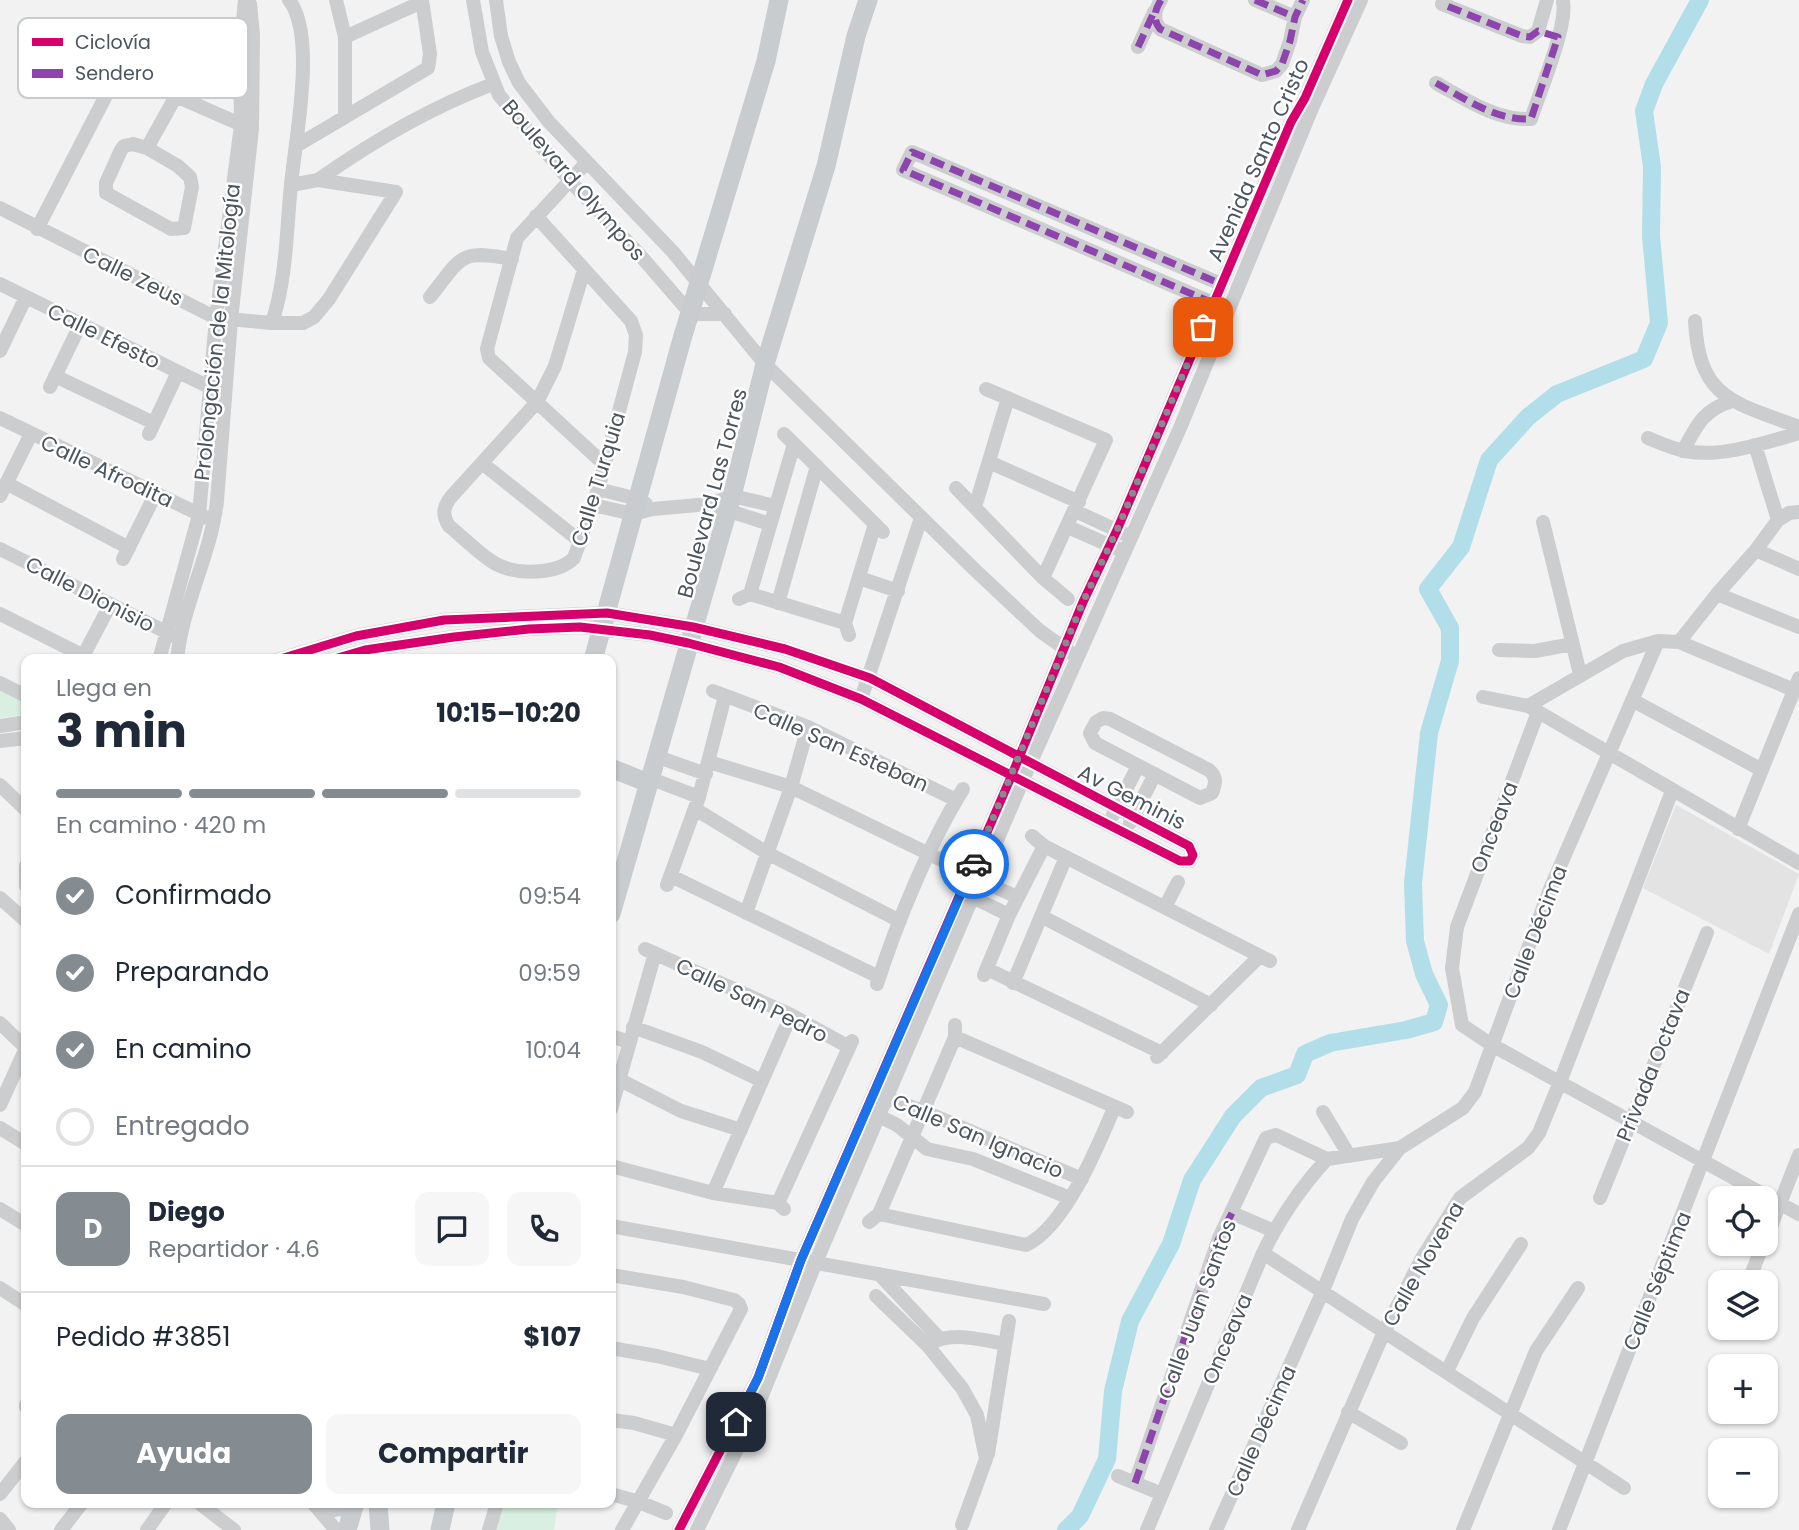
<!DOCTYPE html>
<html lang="es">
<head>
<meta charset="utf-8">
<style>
	:root { --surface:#fff; --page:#f6f6f7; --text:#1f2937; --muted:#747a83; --line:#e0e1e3; --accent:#858c91 }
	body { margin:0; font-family:Poppins,sans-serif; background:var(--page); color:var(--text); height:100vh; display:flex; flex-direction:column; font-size:26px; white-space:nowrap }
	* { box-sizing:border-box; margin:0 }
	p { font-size:23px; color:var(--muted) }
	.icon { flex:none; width:38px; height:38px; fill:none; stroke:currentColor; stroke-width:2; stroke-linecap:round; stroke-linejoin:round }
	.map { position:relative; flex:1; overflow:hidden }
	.drawer { position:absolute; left:21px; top:654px; width:595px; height:854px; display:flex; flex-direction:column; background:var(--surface); border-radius:14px; box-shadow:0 2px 5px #0004 }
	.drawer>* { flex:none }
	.fabs { position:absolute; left:1708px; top:1186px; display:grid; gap:14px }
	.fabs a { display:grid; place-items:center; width:70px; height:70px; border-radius:14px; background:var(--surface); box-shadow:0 2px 5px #0004; font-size:35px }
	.pin { position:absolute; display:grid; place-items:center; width:60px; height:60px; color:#fff; margin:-30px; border-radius:14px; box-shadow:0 4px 10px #0006 }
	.courier { position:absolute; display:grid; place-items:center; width:70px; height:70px; margin:-35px; border:5px solid #1a73e8; border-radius:50%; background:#fff; color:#222; box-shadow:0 2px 9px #0007 }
	.summary em { font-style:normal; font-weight:700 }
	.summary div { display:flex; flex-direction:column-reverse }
	.summary { display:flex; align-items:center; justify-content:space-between; height:119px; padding:0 35px }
	h1 { font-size:46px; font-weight:700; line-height:52px }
	.bar { display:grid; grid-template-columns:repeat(4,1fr); gap:10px 7px; align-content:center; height:84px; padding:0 35px }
	.bar i { height:9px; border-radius:5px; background:var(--line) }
	.bar .on { background:var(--accent) }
	.bar p { grid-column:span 4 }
	.line { display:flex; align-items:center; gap:18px; padding:0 35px; border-top:2px solid var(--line) }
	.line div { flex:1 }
	.round { display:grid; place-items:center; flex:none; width:74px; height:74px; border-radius:14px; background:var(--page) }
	ol { padding:0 35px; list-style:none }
	li { display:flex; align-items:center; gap:21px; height:77px }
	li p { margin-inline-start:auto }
	li .icon { padding:7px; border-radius:50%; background:var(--accent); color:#fff; stroke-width:4 }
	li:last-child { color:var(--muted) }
	li i { width:38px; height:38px; border:4px solid var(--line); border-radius:50% }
	.button { display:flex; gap:14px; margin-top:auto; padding:14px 35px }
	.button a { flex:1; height:80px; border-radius:14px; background:var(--accent); color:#fff; font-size:28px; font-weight:700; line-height:80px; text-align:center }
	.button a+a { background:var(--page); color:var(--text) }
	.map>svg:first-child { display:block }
	.education { fill:#e4e3e3 }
	.green { fill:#d9efe1 }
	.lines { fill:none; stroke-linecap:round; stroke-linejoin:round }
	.river { stroke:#b2dee9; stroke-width:18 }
	.minor { stroke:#cccdcf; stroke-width:14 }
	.major { stroke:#c8ccce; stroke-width:19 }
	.quiet { stroke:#8e44ad; stroke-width:7; stroke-dasharray:14 7; stroke-linecap:butt }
	.cycleway-casing { stroke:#fff; stroke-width:13 }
	.cycleway { stroke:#d6006c; stroke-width:9 }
	.done { stroke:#858c91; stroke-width:7; stroke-dasharray:0 12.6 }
	.route { stroke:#1a73e8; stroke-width:9 }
	.labels { text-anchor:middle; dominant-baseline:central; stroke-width:5; stroke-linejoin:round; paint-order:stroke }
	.street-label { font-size:21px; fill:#4a555d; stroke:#fff }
	.key { fill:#fff; stroke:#c9ccce; stroke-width:2 }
	.key-label { font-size:19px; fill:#4a555d }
</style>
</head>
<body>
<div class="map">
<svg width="1799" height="1530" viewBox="0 0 1799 1530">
	<rect width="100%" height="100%" fill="#f2f2f2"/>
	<!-- education -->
	<path class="education" d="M1676 805 1799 874 1769 954 1643 888Z"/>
	<!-- green -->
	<path class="green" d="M0 691 26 704V714L0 718Z
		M504 1503H558L554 1530H495L500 1508Z"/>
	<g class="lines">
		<!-- river -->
		<path class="river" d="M1066 1530 1080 1516 1107 1459 1113 1391 1130 1321 1171 1244 1192 1180 1233 1116 1261 1088 1297 1075 1305 1054 1330 1043 1406 1030 1434 1022 1439 1005 1424 974 1415 941 1413 883 1429 733 1450 661V628L1428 589 1461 547 1489 460 1528 417 1557 394 1644 359 1659 323 1651 236 1652 167 1644 111 1654 84 1700 0"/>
		<!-- minor -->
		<path class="minor" d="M336 0 345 37V117
			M473 0 482 52 499 95 570 181 639 254 691 314H725
			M496 0 501 36 509 62 519 83 549 122 673 252 765 364 975 570 1040 631 1071 653
			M1161 0C1155 10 1152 19 1160 29L1262 75 1276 71 1282 64 1290 41 1295 17 1303 0
			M1255 0 1295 17
			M1442 4 1522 36 1530 37 1538 31 1547 0
			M345 37 422 2
			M162 43 195 39 240 53
			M1138 47 1154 12
			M1436 83C1465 99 1497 121 1531 119 1539 94 1568 25 1563 2
			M133 144 147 148 178 166 190 177 192 187 184 228 171 229 106 193V183L121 150 124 146Z
			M296 146 428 68 430 54 422 0
			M147 148 176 96
			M587 162 517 238 487 349 489 358 605 465
			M318 180C373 141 429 108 493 84
			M0 208 216 318 272 323H303L314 317 329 299 396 192 318 180 291 185
			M536 216 631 321 636 335 635 352 598 489 574 558C557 575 517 575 496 564 481 556 463 537 449 526 442 515 443 507 451 497L537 402 555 366 584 270
			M37 229 114 80C121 73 126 72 135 74L176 96 249 128
			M0 284 209 387
			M430 297C462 257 458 249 512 259
			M1213 303 903 170 912 152 1221 284
			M1695 321C1699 400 1734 402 1799 427
			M272 323C287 276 286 234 291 185 295 140 317 36 289 0
			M0 351 26 297
			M55 376 154 423
			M50 387 80 325
			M986 389 1106 440 1043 578
			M0 418 207 518
			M149 434 178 372
			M784 434 883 532
			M1648 438C1660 443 1673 449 1685 451 1722 458 1764 443 1799 433
			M1755 445 1778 520
			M1683 451C1697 425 1703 410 1732 401
			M989 462 1079 502
			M482 463 581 542
			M6 483 129 548
			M956 488 1043 578 1068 599
			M598 489 638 499 646 504
			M0 496 31 434
			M593 505 633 514 653 509 709 504 732 496 776 506
			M975 507 1008 398
			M720 508 770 524
			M1075 511 1125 534
			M1543 522 1580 674
			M1068 527 1118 549
			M0 549 174 636
			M1756 550 1799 569
			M123 559 156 493
			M859 578 898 591
			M750 594 845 623
			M1717 594 1799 627
			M739 599 750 594 794 444
			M778 603 817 466
			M0 614 84 656
			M849 635 845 623 875 524
			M1679 642 1717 594 1756 550 1778 520 1789 513 1799 512
			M1499 650 1535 651 1572 644
			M81 660 110 605
			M159 660 199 515 216 318 241 125 240 53 245 0
			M177 660C182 605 211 555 217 501L231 320 252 129 253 35 250 4
			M277 660 356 636 444 620 607 613 693 627 785 649 870 678 1189 846 1193 855 1190 861H1180L861 699 779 667 688 643 650 635 580 627 529 629 454 637 365 650 331 660
			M0 683 26 696
			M713 691 808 727 956 800
			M1483 697 1528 706 1799 863
			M861 699 921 518
			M1632 700 1762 770
			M1528 706 1623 651 1658 641 1679 642 1794 690
			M1538 712 1457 927 1452 968 1462 1025 1492 1045 1799 1214
			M1103 718 1110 719 1209 770C1217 777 1216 783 1212 793L1200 798 1095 743 1090 733 1096 722Z
			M0 726 26 722
			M0 741 26 738
			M655 756 706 774
			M709 762 791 787 956 867
			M649 778 699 797
			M0 785 26 810
			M695 809 769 854 900 921
			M1113 815 1138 766
			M1130 823 1155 774
			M1738 829 1799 678
			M1032 836 1044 846 1270 961
			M26 866V886
			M671 876 879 977
			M973 877 1017 897
			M667 885 699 797 725 696
			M966 894 1009 915
			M0 898 26 921
			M1165 907 1178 882
			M746 913 791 787 808 727
			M1041 916 1211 1005
			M645 949 791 1015 849 1047
			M987 969 1162 1053
			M984 975 1009 915 1044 846
			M1013 983 1066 857
			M877 984C897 922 929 844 963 789
			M0 1023 26 1048 0 1105
			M633 1027 702 1052 762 1081
			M611 1036 629 1042
			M955 1037 1127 1112
			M1157 1057 1260 956
			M620 1080 681 1111 741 1130
			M879 1095 923 1111 1082 1179
			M611 1109 655 953
			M871 1112 897 1125 927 1149 973 1159 1070 1198
			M1323 1112 1349 1155
			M0 1128 26 1144
			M1327 1159 1400 1148 1463 1108 1475 1092 1550 889 1658 641
			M611 1166 713 1193 778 1203 784 1209
			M713 1193 791 1015
			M1600 1198 1707 933
			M778 1203 852 1041
			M0 1209 26 1225
			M1232 1213 1274 1231
			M879 1214 1026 1245C1065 1227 1098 1146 1114 1108
			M869 1222 879 1214 955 1037V1025
			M611 1226 1044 1304
			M1766 1239 1799 1155
			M1263 1253 1624 1488
			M879 1274 939 1338
			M611 1275 683 1287 734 1300 739 1304 741 1309 676 1435 622 1530
			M1748 1283 1763 1244
			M0 1288 26 1305
			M876 1296 928 1346 962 1388 977 1415 986 1459 962 1525
			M932 1343C951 1331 984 1340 1005 1344
			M611 1348 657 1356 710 1369
			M1447 1371 1473 1318 1521 1244
			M26 1405V1407
			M1348 1412 1401 1443
			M611 1420 634 1423 676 1435
			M988 1454 1009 1321
			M1118 1476 1162 1494
			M1135 1483 1219 1238 1266 1138 1276 1135 1327 1159
			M0 1494 26 1461
			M611 1494 639 1502 666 1513
			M199 1503 234 1530
			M313 1503 336 1530
			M321 1512 354 1507
			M0 1519 9 1530
			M61 1530 82 1503
			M147 1530 166 1503
			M489 1530 497 1503
			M679 1530 758 1378 801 1260 1011 777 1083 602 1117 530 1291 122 1305 98 1348 0
			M697 1530 754 1415 816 1262 1022 782 1180 428 1312 108 1361 0
			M1147 1530 1263 1253C1279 1220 1301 1187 1327 1159
			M1216 1530 1322 1293 1352 1219 1373 1182 1400 1148
			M1298 1530 1384 1332 1422 1258 1460 1198 1528 1148 1539 1133 1560 1082 1672 791
			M1463 1530 1536 1351 1578 1288
			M1559 1530 1799 914"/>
		<!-- major -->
		<path class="major" d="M593 660 682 339 766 61 779 0
			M611 768 648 783
			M611 914 732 496 765 364 826 166 856 36 868 0
			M378 1503 380 1530
			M347 1530 355 1503
			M440 1530 446 1503"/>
		<!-- quiet -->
		<path class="quiet" d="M1161 0C1155 10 1152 19 1160 29L1262 75 1276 71 1282 64 1290 41 1295 17 1303 0
			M1255 0 1295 17
			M1138 47 1154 12
			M1436 83C1465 99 1497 121 1531 119L1558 37 1538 31 1530 37 1522 36 1442 4
			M1213 303 903 170 912 152 1221 284
			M1135 1483 1219 1238 1232 1213"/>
		<!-- cycleway casing -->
		<g class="cycleway-casing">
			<path id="cycleway" d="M277 660 356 636 444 620 607 613 693 627 785 649 870 678 1189 846 1193 855 1190 861H1180L861 699 779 667 688 643 650 635 580 627 529 629 454 637 365 650 331 660
				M679 1530 758 1378 801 1260 1011 777 1083 602 1117 530 1291 122 1305 98 1348 0"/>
		</g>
		<!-- cycleway -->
		<use href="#cycleway" class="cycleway"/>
	</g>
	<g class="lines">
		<!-- done -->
		<path class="done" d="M974 864 1083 602 1117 530 1203 327"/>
		<!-- route -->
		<path class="route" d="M736 1422 758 1378 801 1260 974 864"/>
	</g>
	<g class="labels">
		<!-- street labels -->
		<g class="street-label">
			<text transform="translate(1258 160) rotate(-66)">Avenida Santo Cristo</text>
			<text transform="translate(574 180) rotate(49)">Boulevard Olympos</text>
			<text transform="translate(133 276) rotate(26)">Calle Zeus</text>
			<text transform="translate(217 332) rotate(-84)">Prolongación de la Mitología</text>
			<text transform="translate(104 336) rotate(26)">Calle Efesto</text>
			<text transform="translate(107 471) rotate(25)">Calle Afrodita</text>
			<text transform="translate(598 479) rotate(-73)">Calle Turquia</text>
			<text transform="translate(712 493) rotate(-75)">Boulevard Las Torres</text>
			<text transform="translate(90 594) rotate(27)">Calle Dionisio</text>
			<text transform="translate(841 747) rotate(24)">Calle San Esteban</text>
			<text transform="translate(1132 797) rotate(27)">Av Geminis</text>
			<text transform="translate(1494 827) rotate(-69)">Onceava</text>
			<text transform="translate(1535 932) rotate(-69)">Calle Décima</text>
			<text transform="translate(752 1000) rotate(26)">Calle San Pedro</text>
			<text transform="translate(1653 1065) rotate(-68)">Privada Octava</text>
			<text transform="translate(978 1136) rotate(23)">Calle San Ignacio</text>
			<text transform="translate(1423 1264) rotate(-60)">Calle Novena</text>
			<text transform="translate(1657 1281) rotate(-68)">Calle Séptima</text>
			<text transform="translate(1197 1309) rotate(-70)">Calle Juan Santos</text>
			<text transform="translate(1227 1339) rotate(-67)">Onceava</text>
			<text transform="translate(1261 1431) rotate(-66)">Calle Décima</text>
		</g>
	</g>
	<!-- legend -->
	<rect x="18" y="18" width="230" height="80" rx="10" class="key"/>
	<rect x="32" y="38" width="31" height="8" fill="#d6006c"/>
	<rect x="32" y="69" width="31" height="9" fill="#8e44ad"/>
	<g class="key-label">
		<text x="75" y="49">Ciclovía</text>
		<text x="75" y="80">Sendero</text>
	</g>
</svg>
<div class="fabs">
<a><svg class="icon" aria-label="locate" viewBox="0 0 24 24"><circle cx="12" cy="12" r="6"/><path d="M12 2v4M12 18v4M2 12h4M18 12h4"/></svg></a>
<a><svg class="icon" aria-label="layers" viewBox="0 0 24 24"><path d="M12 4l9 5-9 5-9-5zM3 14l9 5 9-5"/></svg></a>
<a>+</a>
<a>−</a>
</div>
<div class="pin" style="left:1203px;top:327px;background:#ea580c"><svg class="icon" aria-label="bag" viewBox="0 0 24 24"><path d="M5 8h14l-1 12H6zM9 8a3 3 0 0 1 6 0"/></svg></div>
<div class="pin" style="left:736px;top:1422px;background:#1f2937"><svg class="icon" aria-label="home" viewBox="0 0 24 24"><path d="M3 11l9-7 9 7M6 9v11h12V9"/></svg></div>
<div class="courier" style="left:974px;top:864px"><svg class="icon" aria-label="car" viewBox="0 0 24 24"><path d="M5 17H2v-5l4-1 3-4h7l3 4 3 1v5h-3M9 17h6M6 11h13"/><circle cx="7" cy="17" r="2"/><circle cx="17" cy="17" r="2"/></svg></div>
<section class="drawer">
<div class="summary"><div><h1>3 min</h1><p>Llega en</p></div><em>10:15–10:20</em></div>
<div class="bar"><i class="on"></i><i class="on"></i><i class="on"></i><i></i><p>En camino · 420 m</p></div>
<ol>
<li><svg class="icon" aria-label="check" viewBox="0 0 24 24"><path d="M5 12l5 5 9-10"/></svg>Confirmado<p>09:54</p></li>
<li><svg class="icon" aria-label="check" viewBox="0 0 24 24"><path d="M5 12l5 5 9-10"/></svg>Preparando<p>09:59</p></li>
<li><svg class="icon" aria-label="check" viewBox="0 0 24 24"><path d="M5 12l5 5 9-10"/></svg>En camino<p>10:04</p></li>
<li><i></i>Entregado</li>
</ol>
<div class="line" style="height:126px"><b class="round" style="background:var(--accent);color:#fff">D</b><div><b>Diego</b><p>Repartidor · 4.6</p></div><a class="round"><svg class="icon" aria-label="chat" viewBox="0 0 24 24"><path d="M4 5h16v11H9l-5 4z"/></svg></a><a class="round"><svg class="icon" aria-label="phone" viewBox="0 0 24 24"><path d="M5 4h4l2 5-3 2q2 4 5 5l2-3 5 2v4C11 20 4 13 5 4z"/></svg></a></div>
<div class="line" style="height:91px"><div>Pedido #3851</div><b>$107</b></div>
<div class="button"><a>Ayuda</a><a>Compartir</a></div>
</section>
</div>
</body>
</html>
